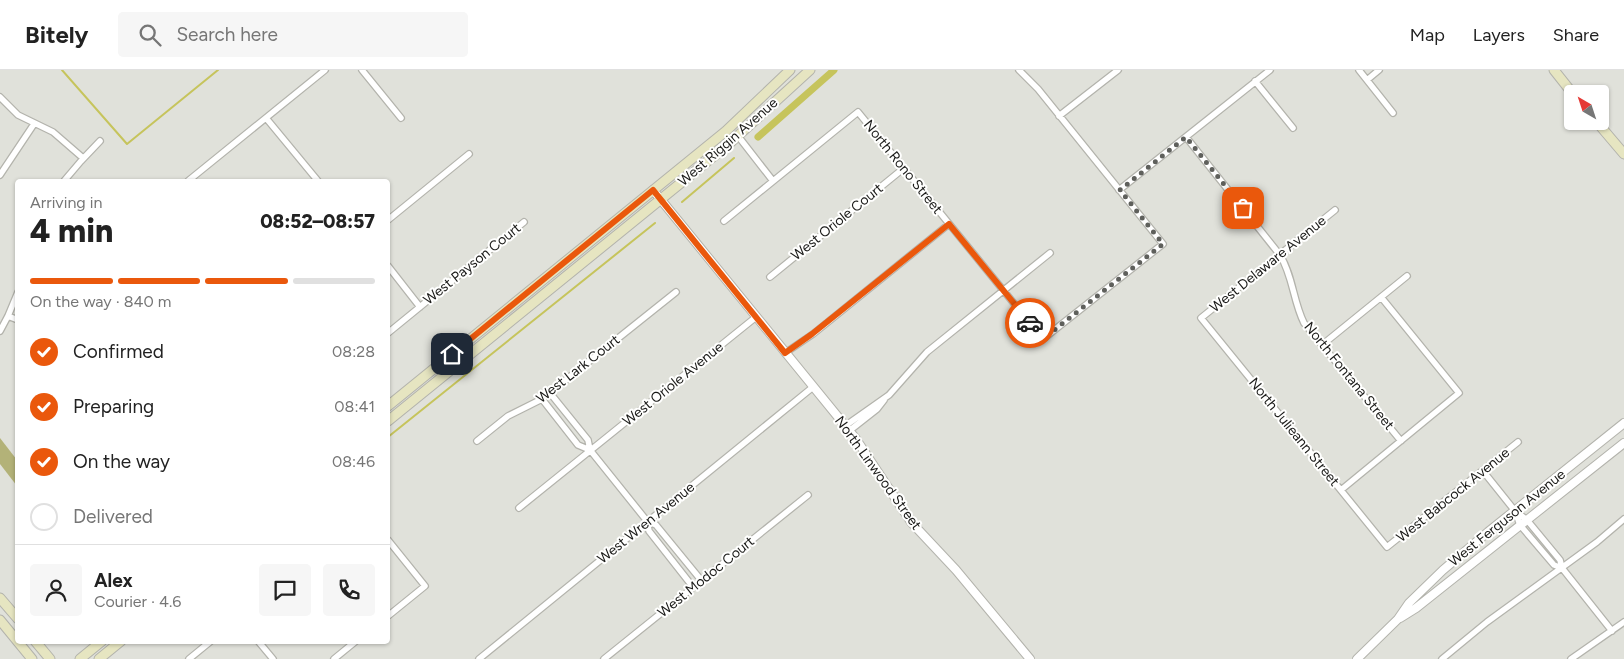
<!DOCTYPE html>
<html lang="en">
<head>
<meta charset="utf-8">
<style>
	:root { --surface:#fff; --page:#f6f6f6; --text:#222; --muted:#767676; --line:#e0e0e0; --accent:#ea580c }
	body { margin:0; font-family:Figtree,sans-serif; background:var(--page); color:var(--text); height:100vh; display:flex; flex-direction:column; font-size:19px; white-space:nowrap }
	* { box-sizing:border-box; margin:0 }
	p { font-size:16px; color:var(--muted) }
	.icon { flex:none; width:28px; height:28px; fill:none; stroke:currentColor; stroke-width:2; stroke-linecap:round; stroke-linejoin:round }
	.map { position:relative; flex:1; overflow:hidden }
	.details { position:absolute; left:15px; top:109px; width:375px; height:465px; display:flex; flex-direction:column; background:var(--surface); border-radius:5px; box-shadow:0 1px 4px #0004 }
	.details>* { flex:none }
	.needle { width:32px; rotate:321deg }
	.buttons { position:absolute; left:1564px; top:15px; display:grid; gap:10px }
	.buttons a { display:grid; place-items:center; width:45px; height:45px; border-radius:5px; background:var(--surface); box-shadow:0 1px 4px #0004; font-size:25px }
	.pin { position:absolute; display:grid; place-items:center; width:42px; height:42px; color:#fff; margin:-21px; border-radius:10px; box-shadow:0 2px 8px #0006 }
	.courier { position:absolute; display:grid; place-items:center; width:50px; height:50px; margin:-25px; border:4px solid #ea580c; border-radius:50%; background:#fff; color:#222; box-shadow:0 1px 6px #0007 }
	.head em { font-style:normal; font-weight:800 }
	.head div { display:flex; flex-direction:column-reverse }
	.head { display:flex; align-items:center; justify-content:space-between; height:85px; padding:0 15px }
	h1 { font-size:32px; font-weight:800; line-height:38px }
	.bar { display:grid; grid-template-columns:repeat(4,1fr); gap:8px 5px; align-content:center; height:60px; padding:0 15px }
	.bar i { height:6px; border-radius:4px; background:var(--line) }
	.bar .selected { background:var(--accent) }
	.bar p { grid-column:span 4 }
	.line { display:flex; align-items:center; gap:12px; padding:0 15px; border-top:1px solid var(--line) }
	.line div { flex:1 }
	.round { display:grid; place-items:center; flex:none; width:52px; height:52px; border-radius:5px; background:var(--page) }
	ol { padding:0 15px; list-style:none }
	li { display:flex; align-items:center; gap:15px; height:55px }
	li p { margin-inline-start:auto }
	li .icon { padding:5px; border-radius:50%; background:var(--accent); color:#fff; stroke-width:4 }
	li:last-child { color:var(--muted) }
	li i { width:28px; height:28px; border:2px solid var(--line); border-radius:50% }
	header { display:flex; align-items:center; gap:30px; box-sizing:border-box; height:70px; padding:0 25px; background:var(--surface); border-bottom:1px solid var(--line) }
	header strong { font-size:24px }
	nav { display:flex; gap:28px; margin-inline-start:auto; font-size:18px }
	.search { width:350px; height:45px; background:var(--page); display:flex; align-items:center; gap:12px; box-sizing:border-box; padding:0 18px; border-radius:5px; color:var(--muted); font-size:19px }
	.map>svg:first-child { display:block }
	.green { fill:#b3b278 }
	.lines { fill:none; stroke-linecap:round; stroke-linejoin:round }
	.stream { stroke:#c6c45c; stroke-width:2 }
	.canal { stroke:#c6c45c; stroke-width:7 }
	.minor-casing { stroke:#b3b3ac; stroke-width:8 }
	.tertiary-casing { stroke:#b3b3ac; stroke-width:10 }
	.secondary-casing { stroke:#b3b3ac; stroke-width:11 }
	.minor { stroke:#fff; stroke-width:5.5 }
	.tertiary { stroke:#fff; stroke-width:8 }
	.secondary { stroke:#e6e5c1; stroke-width:9 }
	.done { stroke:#5f605c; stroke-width:5; stroke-dasharray:0 9 }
	.route { stroke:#ea580c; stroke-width:6 }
	.labels { text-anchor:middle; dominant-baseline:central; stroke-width:4; stroke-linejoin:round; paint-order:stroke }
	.street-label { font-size:14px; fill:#1a1a18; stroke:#fffffe }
</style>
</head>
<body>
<header>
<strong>Bitely</strong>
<div class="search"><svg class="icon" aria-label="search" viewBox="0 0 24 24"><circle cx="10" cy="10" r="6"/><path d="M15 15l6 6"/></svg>Search here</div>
<nav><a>Map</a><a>Layers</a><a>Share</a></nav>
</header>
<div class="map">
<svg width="1624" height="589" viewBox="0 0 1624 589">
	<rect width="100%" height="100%" fill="#e0e1da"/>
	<!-- green -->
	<path class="green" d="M0 368 17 390V416L0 394Z"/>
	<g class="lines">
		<!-- stream -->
		<path class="stream" d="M62 0 127 74 218 0
			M682 132 734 88
			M388 367 655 153"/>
		<!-- canal -->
		<path class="canal" d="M758 67 834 0"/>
		<!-- minor casing -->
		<g class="minor-casing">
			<path id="minor" d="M362 0 401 48
				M1359 0 1393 43
				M1367 10 1379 0
				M1255 11 1293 58
				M0 27 18 45 53 62 83 88
				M1059 46 1118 0
				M266 48 318 111
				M738 66 773 111
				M1186 67 1280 185C1293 206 1293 231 1304 253L1401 371
				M0 105 34 54
				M64 111 81 91 100 71
				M188 111 325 0
				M1119 120 1270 0
				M1335 140 1201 248 1387 477 1518 372
				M388 150 469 84
				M724 151 858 42 1043 269 1163 174 1038 19 1019 0
				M388 196 420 237
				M770 207 904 98
				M8 246 18 250
				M0 261 8 246 18 222
				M388 263 524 152
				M1322 275 1407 206
				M785 283 813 264 949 154
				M550 323 588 370 590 380 647 451 649 461 693 517
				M542 329 578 375 590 380
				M845 356 889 325 927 282 1050 183
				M849 361 877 339 884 330
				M477 371 508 346 542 329 676 222
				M1483 401 1515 441 1527 450 1560 490 1562 498 1612 561
				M1341 420 1459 323 1381 227
				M519 438 756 247
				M1515 441 1520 455 1554 495 1562 498
				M647 451 656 455 701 510
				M388 470 425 516 388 546
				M258 571 273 589
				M189 589 211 571
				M334 589 356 571
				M479 589 813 317
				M604 589 808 425
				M1442 589 1487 552 1597 472 1624 449
				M1571 589 1624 552"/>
		</g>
		<!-- tertiary casing -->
		<g class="tertiary-casing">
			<path id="tertiary" d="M653 120 856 369 911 452 956 500 1030 589
				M1400 548 1416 538 1624 373
				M1357 589 1398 549 1409 533 1443 500 1488 462 1624 353"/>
		</g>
		<!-- secondary casing -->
		<g class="secondary-casing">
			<path id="secondary" d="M1554 0 1573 24
				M1596 51 1624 84
				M388 336 726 61 790 0
				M388 351 730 73 810 0
				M0 528 18 549
				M0 550 32 589
				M35 571 50 589
				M80 589 102 571
				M99 589 121 571"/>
		</g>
		<!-- minor -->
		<use href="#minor" class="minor"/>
		<!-- tertiary -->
		<use href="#tertiary" class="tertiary"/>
		<!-- secondary -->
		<use href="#secondary" class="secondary"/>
	</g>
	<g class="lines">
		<!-- done -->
		<path class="done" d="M1030 253 1043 269 1163 174 1120 120 1186 67 1243 138"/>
		<!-- route -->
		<path class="route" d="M452 284 653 120 785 283 812 264 949 154 1030 253"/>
	</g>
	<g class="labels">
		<!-- street labels -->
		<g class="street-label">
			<text transform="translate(728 72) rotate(-41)">West Riggin Avenue</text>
			<text transform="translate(903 97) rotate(51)">North Rono Street</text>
			<text transform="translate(837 152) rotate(-39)">West Oriole Court</text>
			<text transform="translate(472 194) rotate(-39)">West Payson Court</text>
			<text transform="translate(1268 194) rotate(-39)">West Delaware Avenue</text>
			<text transform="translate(578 299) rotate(-38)">West Lark Court</text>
			<text transform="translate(1349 306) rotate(51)">North Fontana Street</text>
			<text transform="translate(673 314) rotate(-39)">West Oriole Avenue</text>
			<text transform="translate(1294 362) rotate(51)">North Julieann Street</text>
			<text transform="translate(878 403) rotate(54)">North Linwood Street</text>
			<text transform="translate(1453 425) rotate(-39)">West Babcock Avenue</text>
			<text transform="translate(1507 448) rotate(-39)">West Ferguson Avenue</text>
			<text transform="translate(646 453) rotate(-39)">West Wren Avenue</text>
			<text transform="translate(706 507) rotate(-39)">West Modoc Court</text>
		</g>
	</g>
</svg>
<div class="buttons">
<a><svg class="needle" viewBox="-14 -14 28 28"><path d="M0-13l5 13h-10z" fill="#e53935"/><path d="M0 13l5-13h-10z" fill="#767676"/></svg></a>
</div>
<div class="pin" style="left:1243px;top:138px;background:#ea580c"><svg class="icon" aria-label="bag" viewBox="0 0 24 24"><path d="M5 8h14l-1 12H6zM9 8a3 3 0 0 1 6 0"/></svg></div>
<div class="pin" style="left:452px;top:284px;background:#1f2937"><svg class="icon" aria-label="home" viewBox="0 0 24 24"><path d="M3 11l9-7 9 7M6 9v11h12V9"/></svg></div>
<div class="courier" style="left:1030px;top:253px"><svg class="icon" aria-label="car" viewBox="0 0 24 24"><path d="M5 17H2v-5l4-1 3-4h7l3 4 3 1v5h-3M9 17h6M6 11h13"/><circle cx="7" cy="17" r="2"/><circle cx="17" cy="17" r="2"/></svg></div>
<section class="details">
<div class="head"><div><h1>4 min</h1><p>Arriving in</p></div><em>08:52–08:57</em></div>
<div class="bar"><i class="selected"></i><i class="selected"></i><i class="selected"></i><i></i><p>On the way · 840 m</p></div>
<ol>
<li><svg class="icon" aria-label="check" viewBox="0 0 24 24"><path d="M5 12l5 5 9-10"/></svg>Confirmed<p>08:28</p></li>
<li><svg class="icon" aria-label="check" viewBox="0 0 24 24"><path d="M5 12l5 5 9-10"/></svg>Preparing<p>08:41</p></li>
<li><svg class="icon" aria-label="check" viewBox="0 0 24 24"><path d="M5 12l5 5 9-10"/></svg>On the way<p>08:46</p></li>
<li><i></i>Delivered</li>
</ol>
<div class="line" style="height:90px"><a class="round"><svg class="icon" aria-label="person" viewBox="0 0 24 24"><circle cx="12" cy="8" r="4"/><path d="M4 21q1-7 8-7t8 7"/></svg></a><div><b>Alex</b><p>Courier · 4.6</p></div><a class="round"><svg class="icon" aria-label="chat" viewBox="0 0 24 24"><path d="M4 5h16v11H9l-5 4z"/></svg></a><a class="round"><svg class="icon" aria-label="phone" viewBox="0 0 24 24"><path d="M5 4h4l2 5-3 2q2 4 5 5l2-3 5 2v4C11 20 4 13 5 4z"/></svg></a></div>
</section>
</div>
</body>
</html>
